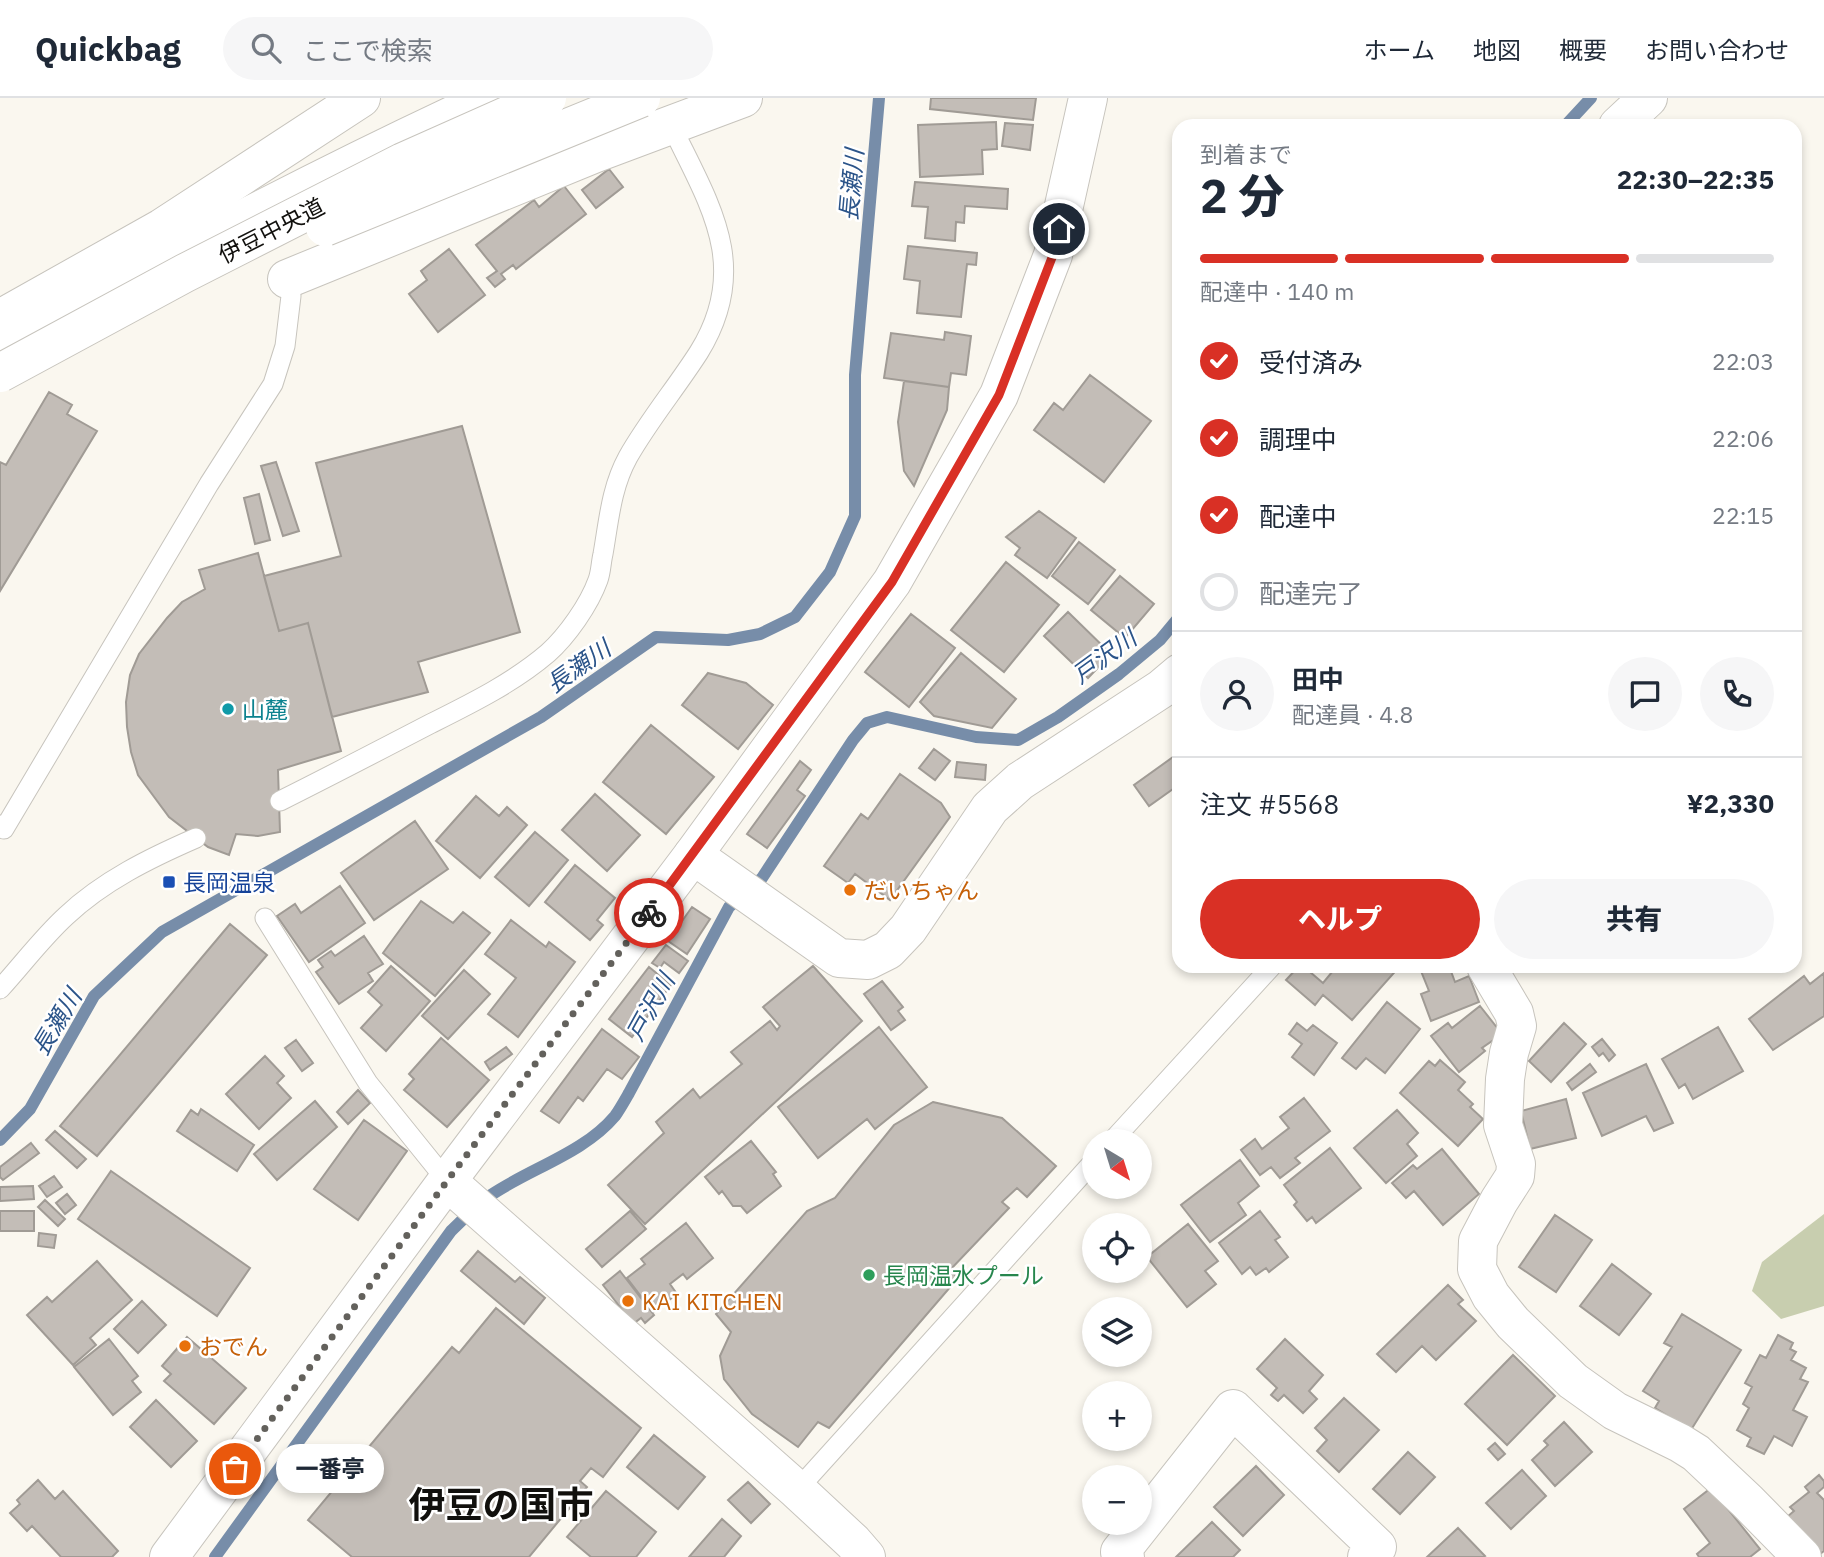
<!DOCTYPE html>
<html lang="ja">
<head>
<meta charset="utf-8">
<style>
	:root { --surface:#fff; --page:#f6f6f7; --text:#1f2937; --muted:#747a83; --line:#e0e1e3; --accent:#d93025 }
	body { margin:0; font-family:"IBM Plex Sans","Noto Sans JP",sans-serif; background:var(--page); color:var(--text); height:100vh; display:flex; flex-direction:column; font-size:26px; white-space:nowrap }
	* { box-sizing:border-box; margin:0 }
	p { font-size:23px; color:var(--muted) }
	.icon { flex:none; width:38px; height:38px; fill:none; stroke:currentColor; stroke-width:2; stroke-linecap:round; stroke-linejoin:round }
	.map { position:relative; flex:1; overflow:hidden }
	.details { position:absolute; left:1172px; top:21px; width:630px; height:854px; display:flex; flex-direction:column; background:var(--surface); border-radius:21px; box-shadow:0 4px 10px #0003 }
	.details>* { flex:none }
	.needle { width:46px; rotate:142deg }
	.tools { position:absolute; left:1082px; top:1031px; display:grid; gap:14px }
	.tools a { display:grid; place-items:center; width:70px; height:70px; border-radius:50%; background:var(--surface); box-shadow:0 4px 10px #0003; font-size:35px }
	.pin { position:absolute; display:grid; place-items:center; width:60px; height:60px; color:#fff; margin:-30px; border:4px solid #fff; border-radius:50%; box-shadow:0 2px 7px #0007 }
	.courier { position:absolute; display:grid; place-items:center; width:70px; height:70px; margin:-35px; border:5px solid #d93025; border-radius:50%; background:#fff; color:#222; box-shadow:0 2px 9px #0007 }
	.bubble { position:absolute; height:49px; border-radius:24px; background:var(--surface); box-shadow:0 4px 10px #0003; font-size:23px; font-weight:800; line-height:49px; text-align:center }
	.summary em { font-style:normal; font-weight:800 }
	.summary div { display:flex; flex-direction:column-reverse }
	.summary { display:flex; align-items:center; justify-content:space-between; height:119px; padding:0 28px }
	h1 { font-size:46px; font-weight:800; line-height:52px }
	.bar { display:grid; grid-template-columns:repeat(4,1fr); gap:10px 7px; align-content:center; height:84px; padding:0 28px }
	.bar i { height:9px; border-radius:5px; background:var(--line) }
	.bar .active { background:var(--accent) }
	.bar p { grid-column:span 4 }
	.line { display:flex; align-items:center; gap:18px; padding:0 28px; border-top:2px solid var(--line) }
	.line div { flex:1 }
	.round { display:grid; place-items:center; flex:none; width:74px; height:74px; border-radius:37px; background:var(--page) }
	ol { padding:0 28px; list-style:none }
	li { display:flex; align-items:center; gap:21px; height:77px }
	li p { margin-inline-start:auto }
	li .icon { padding:7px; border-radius:50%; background:var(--accent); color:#fff; stroke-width:4 }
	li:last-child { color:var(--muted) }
	li i { width:38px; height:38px; border:4px solid var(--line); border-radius:50% }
	.action { display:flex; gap:14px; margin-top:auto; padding:14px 28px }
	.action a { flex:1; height:80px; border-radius:42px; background:var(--accent); color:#fff; font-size:28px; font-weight:800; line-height:80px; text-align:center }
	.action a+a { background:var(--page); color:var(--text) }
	header { display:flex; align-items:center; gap:42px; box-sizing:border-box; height:98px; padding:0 35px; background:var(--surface); border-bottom:2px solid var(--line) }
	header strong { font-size:33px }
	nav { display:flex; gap:38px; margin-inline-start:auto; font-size:24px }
	.search { width:490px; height:63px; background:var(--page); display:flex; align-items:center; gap:18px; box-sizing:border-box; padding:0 24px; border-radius:38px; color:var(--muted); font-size:26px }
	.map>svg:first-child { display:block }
	.green { fill:#c8ceaf }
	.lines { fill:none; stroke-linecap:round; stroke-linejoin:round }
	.stream { stroke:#778da9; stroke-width:12 }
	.building { fill:#c3bdb7; stroke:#a09b95; stroke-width:2 }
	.service-casing { stroke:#c7c4bd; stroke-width:21 }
	.minor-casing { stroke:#c7c4bd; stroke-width:40 }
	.secondary-casing { stroke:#c7c4bd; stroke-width:40 }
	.motorway-casing { stroke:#c7c4bd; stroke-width:40 }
	.service { stroke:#fff; stroke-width:19 }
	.minor { stroke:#fff; stroke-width:38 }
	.secondary { stroke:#fff; stroke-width:38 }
	.motorway { stroke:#fff; stroke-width:38 }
	.motorway-bridge-casing { stroke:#c7c4bd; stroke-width:40; stroke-linecap:butt }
	.motorway-bridge { stroke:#fff; stroke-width:38 }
	.done { stroke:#63615c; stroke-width:7; stroke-dasharray:0 12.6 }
	.route { stroke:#d93025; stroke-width:9 }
	.culture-dot { fill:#0f9aa8; stroke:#fff; stroke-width:2.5 }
	.transit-dot { fill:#1a4fb4; stroke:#fff; stroke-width:2.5 }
	.food-dot { fill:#e8710a; stroke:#fff; stroke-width:2.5 }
	.leisure-dot { fill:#2e9e5b; stroke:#fff; stroke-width:2.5 }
	.labels { text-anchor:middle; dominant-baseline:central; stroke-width:5; stroke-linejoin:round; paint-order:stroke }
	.street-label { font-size:23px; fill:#11100d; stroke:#fff }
	.culture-label { font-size:23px; fill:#0d838f; stroke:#fff; text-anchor:start }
	.transit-label { font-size:23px; fill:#164399; stroke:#fff; text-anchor:start }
	.food-label { font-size:23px; fill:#c56008; stroke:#fff; text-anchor:start }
	.leisure-label { font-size:23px; fill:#27864d; stroke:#fff; text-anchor:start }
	.water-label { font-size:24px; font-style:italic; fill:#2b5489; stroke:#fff }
	.town-label { font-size:37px; font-weight:bold; fill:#11100d; stroke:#fff }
</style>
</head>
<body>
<header>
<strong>Quickbag</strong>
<div class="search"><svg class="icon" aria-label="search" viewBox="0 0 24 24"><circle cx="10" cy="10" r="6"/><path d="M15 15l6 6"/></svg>ここで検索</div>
<nav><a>ホーム</a><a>地図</a><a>概要</a><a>お問い合わせ</a></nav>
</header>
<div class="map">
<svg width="1824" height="1459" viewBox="0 0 1824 1459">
	<rect width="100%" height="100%" fill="#faf7ef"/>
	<!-- green -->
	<path class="green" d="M1824 1116V1208L1781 1221 1752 1193 1762 1164Z"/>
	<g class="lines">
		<!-- stream -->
		<path class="stream" d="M1565 28 1591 0
			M0 1042 30 1011 94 898 162 834 541 619 656 539 728 542 760 536 795 519 830 474 855 418V277L879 0
			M215 1459 451 1133C464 1121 476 1107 491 1097 531 1070 584 1055 615 1018 620 1011 625 1002 629 995L729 809 762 780 853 642 867 625 887 619 976 639 1018 642 1058 619 1119 576 1160 542 1180 518"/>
	</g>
	<!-- building -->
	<path class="building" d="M931 0H1036L1033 22 930 11Z
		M996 24 997 51 982 52 983 76 920 79 918 27Z
		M1005 25 1033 27 1030 52 1002 48Z
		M609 71 623 89 596 110 582 92Z
		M915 84 1008 91 1007 111 965 108 964 125 956 124 955 143 925 140 928 109 912 108Z
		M564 88 586 116 516 171 513 167 501 176 505 181 495 189 487 180 497 173 476 147 534 102 539 109Z
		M908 148 977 155 976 167 967 166 961 219 917 215 920 183 904 181Z
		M449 151 485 197 438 234 409 196 427 182 421 173Z
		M945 234 971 238 966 277 951 275 949 289 884 280 891 235 944 242Z
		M1090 277 1151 323 1104 384 1034 332 1054 305 1063 312Z
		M904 283 949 289 947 312 914 388 904 373 898 324Z
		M49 294 72 307 67 316 97 333 0 493V364L6 367Z
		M462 328 520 534 418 564 428 594 332 619 308 525 279 533 264 478 341 458 316 365Z
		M276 364 299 433 283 438 261 368Z
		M259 396 270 442 255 446 244 400Z
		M1039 413 1076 440 1047 480 1015 457 1020 450 1006 439Z
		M1079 444 1115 472 1088 506 1052 478Z
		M258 455 279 533 308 525 341 653 278 672 280 734 258 738 236 736 229 757 208 749 169 719 138 677 131 654 127 629 126 604 130 577 139 556 167 520 182 504 205 491 199 472Z
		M1006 464 1059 507 1004 574 951 532Z
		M1120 478 1154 506 1125 540 1091 512Z
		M1068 514 1111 556 1088 580 1044 538Z
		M911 516 955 550 909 609 865 574Z
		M961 555 1016 601 992 630 934 618 920 604Z
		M708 575 746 585 773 607 738 651 682 607Z
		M651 627 714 679 666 736 603 684Z
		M934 651 950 663 935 682 919 670Z
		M1180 654V686L1149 708 1134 687Z
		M800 663 811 672 797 692 805 698 767 750 747 736Z
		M957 664 986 667 985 682 955 679Z
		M900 676 941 705 950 719 890 802 855 776 848 785 824 768 861 716 868 721Z
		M595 696 640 737 607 773 562 732Z
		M476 698 499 718 507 709 527 727 480 780 436 743Z
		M415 723 448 771 374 822 341 775Z
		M535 734 568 762 529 808 495 779Z
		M575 767 615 800 597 822 603 827 590 842 545 804Z
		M340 788 365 825 309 864 277 818 295 806 301 815Z
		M421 803 453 825 463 814 490 835 435 898 383 855Z
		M692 809 710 821 687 856 668 843Z
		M511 822 546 849 549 844 575 864 518 939 488 916 516 880 485 856Z
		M230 826 267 857 97 1058 60 1028Z
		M364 838 383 866 368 875 373 883 339 906 316 874 323 869 318 862 331 853 335 858Z
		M666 847 688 863 679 875 664 864 660 870 652 865Z
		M391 868 430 903 386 953 361 930 382 907 368 894Z
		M813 868 862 923 645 1126 608 1087 664 1035 656 1024 693 991 700 1000 742 966 731 954 770 923 777 932 780 928 763 909Z
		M1299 868H1303L1323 885 1337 868H1400L1352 922 1323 897 1315 907 1286 882Z
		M1434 868H1449L1455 884 1469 878 1479 904 1431 923 1421 896 1429 893 1421 873Z
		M649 869 671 887 632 939 609 921Z
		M464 872 490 896 448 941 422 918Z
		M1824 875V918L1773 952 1749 921 1804 878 1810 886Z
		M882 883 903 909 898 913 905 922 891 932 864 896Z
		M1387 904 1420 931 1385 975 1366 960 1356 971 1342 960Z
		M1480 908 1502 936 1482 950 1485 953 1459 974 1431 938 1448 925 1452 930Z
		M1297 925 1307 933 1313 927 1337 945 1314 977 1292 959 1302 946 1289 936Z
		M1564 925 1586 946 1551 984 1529 963Z
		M879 929 927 989 875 1031 867 1021 818 1060 778 1009Z
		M1718 929 1743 973 1693 1001 1685 986 1679 990 1662 961Z
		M602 931 639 959 622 981 607 971 583 1003 578 999 559 1025 541 1013Z
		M441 940 489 982 447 1029 404 992 414 981 409 976Z
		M1602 941 1615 957 1609 963 1603 955 1599 958 1592 949Z
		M296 942 313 965 302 973 285 950Z
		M506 949 512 956 490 972 485 964Z
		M265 958 284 978 277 985 291 1000 259 1031 226 996Z
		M1440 962 1465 984 1458 992 1473 1006 1470 1009 1483 1021 1458 1048 1400 995 1429 963 1435 968Z
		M1590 966 1596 974 1572 992 1567 985Z
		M1646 966 1673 1025 1654 1033 1646 1018 1602 1038 1583 995Z
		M358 992 370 1005 348 1026 337 1014Z
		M1304 1000 1330 1033 1295 1060 1300 1065 1280 1080 1271 1069 1260 1077 1241 1052 1255 1041 1262 1051 1289 1030 1280 1019Z
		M1566 1001 1576 1040 1530 1051 1521 1013Z
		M315 1003 337 1029 277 1082 254 1056Z
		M933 1004 1002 1020 1056 1068 1027 1099 1017 1090 1002 1104 1009 1110 950 1172 958 1180 829 1330 818 1324 798 1349 752 1316 724 1281 720 1258 731 1234 716 1216 807 1113 835 1100 894 1027Z
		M201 1011 254 1047 237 1073 177 1033 191 1012 198 1017Z
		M1397 1012 1418 1035 1407 1046 1417 1058 1386 1085 1354 1050Z
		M364 1022 407 1053 358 1122 314 1091Z
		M55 1033 86 1061 77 1070 46 1042Z
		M751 1043 776 1074 773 1076 781 1088 747 1115 741 1108H733L722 1093 719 1096 705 1079Z
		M31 1045 39 1055 3 1082 0 1079V1069Z
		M1330 1050 1361 1090 1316 1125 1312 1119 1307 1123 1294 1107 1297 1104 1284 1087Z
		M1442 1051 1479 1096 1443 1127 1414 1093 1406 1100 1392 1085 1413 1067 1417 1071Z
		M1240 1062 1259 1088 1238 1105 1246 1117 1210 1144 1181 1107Z
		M111 1073 250 1170 217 1218 78 1121Z
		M54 1078 62 1089 47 1099 39 1088Z
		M33 1088 34 1101 0 1103V1089Z
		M67 1096 76 1107 65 1116 56 1105Z
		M45 1102 65 1121 58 1128 38 1109Z
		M0 1113H34V1133H0Z
		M630 1113 646 1131 602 1169 586 1151Z
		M1260 1113 1280 1139 1275 1142 1288 1159 1269 1174 1266 1170 1256 1177 1250 1169 1242 1176 1219 1145Z
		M1555 1117 1592 1142 1556 1194 1519 1169Z
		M686 1125 713 1160 687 1181 683 1176 670 1186 677 1196 653 1214 627 1180 645 1166 641 1161Z
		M1188 1126 1218 1163 1205 1173 1216 1186 1187 1209 1147 1159Z
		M39 1135 56 1137 54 1150 38 1148Z
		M478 1153 515 1184 520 1179 545 1200 524 1226 461 1173Z
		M97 1163 132 1202 90 1240 96 1247 73 1267 27 1217 47 1199 52 1204Z
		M1612 1166 1651 1196 1619 1237 1580 1208Z
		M620 1173 654 1217 645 1225 641 1220 633 1226 603 1187Z
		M1448 1187 1463 1202 1458 1206 1476 1223 1436 1262 1422 1248 1396 1274 1377 1256Z
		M142 1203 166 1227 138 1255 114 1231Z
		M496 1210 641 1330 603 1379 591 1370 580 1383 587 1389 529 1459H352L308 1422 452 1249 459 1255Z
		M1682 1216 1741 1252 1691 1332 1655 1310 1659 1303 1643 1293 1672 1249 1664 1245Z
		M1778 1237 1793 1245 1790 1251 1796 1254 1791 1262 1806 1270 1800 1281 1808 1284 1793 1312 1807 1319 1792 1348 1774 1338 1764 1356 1747 1348 1751 1340 1737 1332 1749 1310 1743 1306 1752 1289 1745 1285 1760 1257 1766 1260Z
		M187 1239 246 1290 214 1326 164 1283 171 1276 162 1268Z
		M109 1241 138 1278 132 1283 141 1294 113 1317 74 1269Z
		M1285 1241 1323 1277 1309 1293 1317 1301 1303 1315 1284 1297 1278 1303 1271 1297 1277 1290 1257 1271Z
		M1513 1257 1555 1298 1507 1347 1465 1306Z
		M1344 1300 1379 1332 1339 1374 1317 1353 1327 1342 1315 1330Z
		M156 1302 197 1343 171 1369 130 1329Z
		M1564 1324 1592 1354 1555 1388 1532 1362 1548 1347 1544 1343Z
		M654 1337 705 1379 678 1411 627 1369Z
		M1495 1345 1505 1356 1498 1362 1488 1351Z
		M1408 1354 1435 1379 1400 1416 1373 1391Z
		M1256 1368 1284 1397 1243 1438 1214 1409Z
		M1522 1372 1546 1398 1511 1431 1486 1405Z
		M1819 1377 1824 1383V1389L1817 1395 1824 1402V1453L1820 1456 1787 1419 1794 1413 1790 1409 1809 1394 1805 1389Z
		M38 1382 55 1401 63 1393 118 1453 112 1459H61L32 1428 27 1433 10 1415 20 1406 17 1402Z
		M748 1384 770 1406 751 1425 728 1402Z
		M1711 1390 1760 1451 1750 1459H1699L1697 1456 1710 1445 1684 1411Z
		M606 1393 656 1434 636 1459H591L567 1439Z
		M722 1421 741 1438 724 1459H689Z
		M1212 1424 1240 1452 1233 1459H1176Z
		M1458 1430 1485 1458 1483 1459H1427Z"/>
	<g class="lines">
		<!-- service casing -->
		<g class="service-casing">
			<path id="service" d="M280 703C330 678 380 652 430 626 470 606 513 585 548 555 567 538 589 507 598 482 601 474 601 464 603 456 609 422 611 390 628 359 649 322 676 290 699 254 752 168 709 106 671 27
				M0 727 4 731 209 386 273 286 285 248 291 198 287 181
				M265 820 368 985 447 1083
				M0 891C22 867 42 840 66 818 103 783 150 760 196 740
				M1112 1043 1272 868
				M797 1392 1094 1063"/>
		</g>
		<!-- minor casing -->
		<g class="minor-casing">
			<path id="minor" d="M1618 28 1648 0
				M287 181 596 55 743 0
				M0 221 162 130 361 0
				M693 757 839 860 868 862 888 852 908 831 990 710 1020 683 1161 591 1180 575
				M1486 868 1514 915 1517 928 1509 955 1505 981 1503 1027 1516 1066 1515 1078 1499 1103 1478 1143 1477 1171 1491 1198 1513 1225 1573 1283 1615 1313 1680 1345 1696 1355 1747 1403 1802 1459
				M447 1083 797 1392 853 1444 866 1459
				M1125 1459 1120 1454 1233 1311 1377 1449 1367 1459"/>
		</g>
		<!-- secondary casing -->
		<g class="secondary-casing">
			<path id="secondary" d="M169 1459 447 1083 693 757 892 484 999 297 1053 157 1088 0"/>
		</g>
		<!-- motorway casing -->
		<g class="motorway-casing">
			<path id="motorway" d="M0 252C161 162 323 77 490 0"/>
		</g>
		<!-- service -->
		<use href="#service" class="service"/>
		<!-- minor -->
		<use href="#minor" class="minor"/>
		<!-- secondary -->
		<use href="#secondary" class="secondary"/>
		<!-- motorway -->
		<use href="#motorway" class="motorway"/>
		<!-- motorway-bridge casing -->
		<g class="motorway-bridge-casing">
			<path id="motorway-bridge" d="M325 129 641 0
				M0 275 185 175 403 64 547 0"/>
		</g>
		<!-- motorway-bridge -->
		<use href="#motorway-bridge" class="motorway-bridge"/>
	</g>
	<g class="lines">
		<!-- done -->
		<path class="done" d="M235 1371 447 1083 649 815"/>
		<!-- route -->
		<path class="route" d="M649 815 892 484 999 297 1053 157 1059 131"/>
	</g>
	<!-- markers -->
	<circle class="culture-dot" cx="228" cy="611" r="7"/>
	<rect class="transit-dot" x="162" y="777" width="14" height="14" rx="3.5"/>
	<g class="food-dot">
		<circle cx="850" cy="792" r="7"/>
		<circle cx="628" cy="1203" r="7"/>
		<circle cx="185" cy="1248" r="7"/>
	</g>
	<circle class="leisure-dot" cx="869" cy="1177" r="7"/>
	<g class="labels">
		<!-- street labels -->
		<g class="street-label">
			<text transform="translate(271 132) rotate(-27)">伊豆中央道</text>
		</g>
		<!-- culture labels -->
		<g class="culture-label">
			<text x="242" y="611">山麓</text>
		</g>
		<!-- transit labels -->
		<g class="transit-label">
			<text x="183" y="784">長岡温泉</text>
		</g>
		<!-- food labels -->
		<g class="food-label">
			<text x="864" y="792">だいちゃん</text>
			<text x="642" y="1203">KAI KITCHEN</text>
			<text x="199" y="1248">おでん</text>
		</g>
		<!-- leisure labels -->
		<g class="leisure-label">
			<text x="883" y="1177">長岡温水プール</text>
		</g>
		<!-- water labels -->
		<g class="water-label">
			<text transform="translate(851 87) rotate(-85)">長瀬川</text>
			<text transform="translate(1104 558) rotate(-36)">戸沢川</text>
			<text transform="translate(578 568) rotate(-35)">長瀬川</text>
			<text transform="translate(650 909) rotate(-61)">戸沢川</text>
			<text transform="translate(56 924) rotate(-59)">長瀬川</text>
		</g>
		<!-- town labels -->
		<g class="town-label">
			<text x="501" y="1406">伊豆の国市</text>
		</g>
	</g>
</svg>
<div class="tools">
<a><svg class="needle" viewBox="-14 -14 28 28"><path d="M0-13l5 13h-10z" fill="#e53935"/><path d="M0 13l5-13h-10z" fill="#747a83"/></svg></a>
<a><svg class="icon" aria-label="locate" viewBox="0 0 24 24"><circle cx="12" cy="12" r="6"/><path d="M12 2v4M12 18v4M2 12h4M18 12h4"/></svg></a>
<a><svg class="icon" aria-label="layers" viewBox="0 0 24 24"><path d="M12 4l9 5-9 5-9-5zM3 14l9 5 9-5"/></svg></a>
<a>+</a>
<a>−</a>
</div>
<div class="pin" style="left:235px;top:1371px;background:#ea580c"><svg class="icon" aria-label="bag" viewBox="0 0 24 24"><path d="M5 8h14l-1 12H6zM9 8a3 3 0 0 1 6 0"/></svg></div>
<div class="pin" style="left:1059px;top:131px;background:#1f2937"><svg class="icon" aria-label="home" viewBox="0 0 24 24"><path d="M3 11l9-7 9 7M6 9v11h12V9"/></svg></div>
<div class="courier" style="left:649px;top:815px"><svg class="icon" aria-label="bike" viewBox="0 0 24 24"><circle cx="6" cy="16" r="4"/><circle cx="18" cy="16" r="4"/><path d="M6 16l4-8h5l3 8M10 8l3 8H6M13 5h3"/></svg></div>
<div class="bubble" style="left:276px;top:1346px;width:108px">一番亭</div>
<section class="details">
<div class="summary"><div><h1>2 分</h1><p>到着まで</p></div><em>22:30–22:35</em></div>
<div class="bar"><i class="active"></i><i class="active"></i><i class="active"></i><i></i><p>配達中 · 140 m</p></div>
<ol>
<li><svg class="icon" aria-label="check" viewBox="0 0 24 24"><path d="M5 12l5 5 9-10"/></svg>受付済み<p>22:03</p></li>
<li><svg class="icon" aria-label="check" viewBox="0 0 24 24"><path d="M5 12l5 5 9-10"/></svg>調理中<p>22:06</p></li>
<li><svg class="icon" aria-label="check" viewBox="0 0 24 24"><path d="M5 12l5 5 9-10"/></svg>配達中<p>22:15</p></li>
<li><i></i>配達完了</li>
</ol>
<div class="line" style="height:126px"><a class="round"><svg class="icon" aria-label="person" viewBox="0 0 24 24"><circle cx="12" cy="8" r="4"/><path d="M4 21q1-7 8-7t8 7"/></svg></a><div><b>田中</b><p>配達員 · 4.8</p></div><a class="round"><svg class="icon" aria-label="chat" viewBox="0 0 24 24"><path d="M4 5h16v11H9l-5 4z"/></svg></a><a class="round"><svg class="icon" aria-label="phone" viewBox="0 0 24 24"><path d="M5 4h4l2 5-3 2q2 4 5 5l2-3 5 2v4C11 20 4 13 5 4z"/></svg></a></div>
<div class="line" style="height:91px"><div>注文 #5568</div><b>¥2,330</b></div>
<div class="action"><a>ヘルプ</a><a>共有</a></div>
</section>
</div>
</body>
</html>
